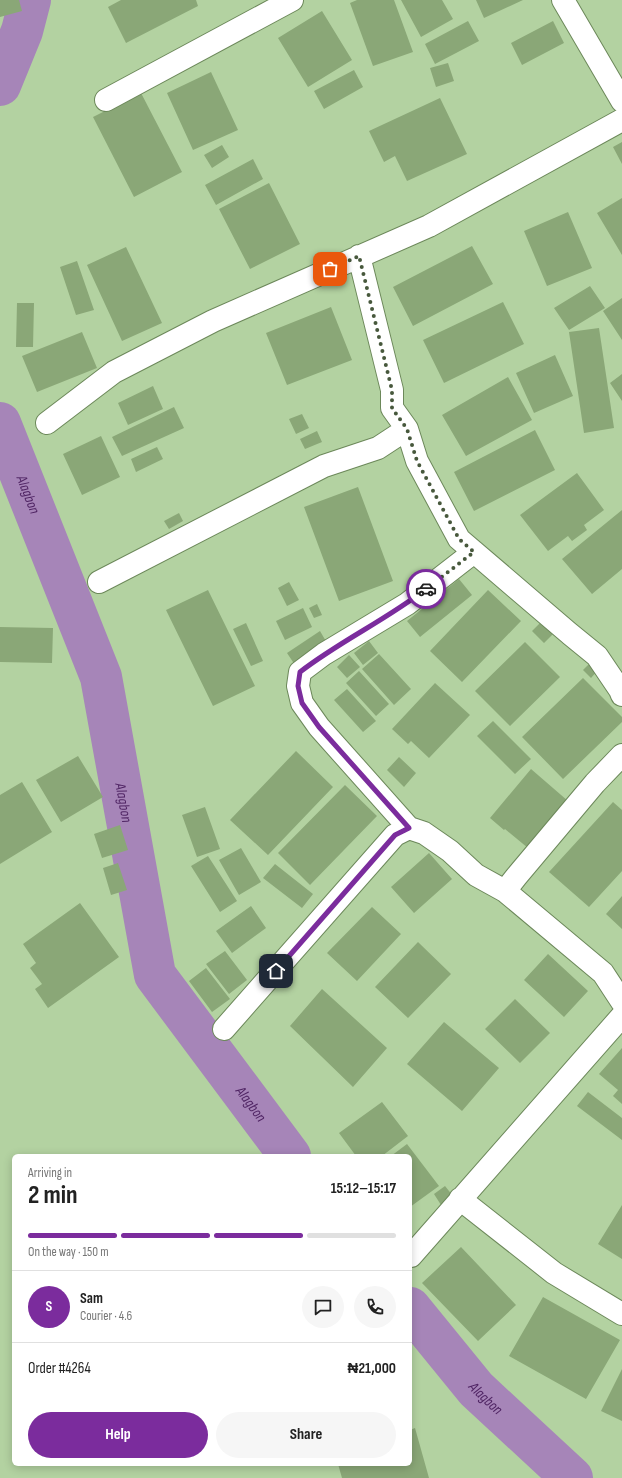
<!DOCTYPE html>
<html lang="en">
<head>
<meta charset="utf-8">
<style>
	:root { --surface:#fff; --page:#f6f6f6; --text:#222; --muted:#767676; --line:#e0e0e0; --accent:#7b2c9d }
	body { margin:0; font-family:"Sofia Sans Condensed",sans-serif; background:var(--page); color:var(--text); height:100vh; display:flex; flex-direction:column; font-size:15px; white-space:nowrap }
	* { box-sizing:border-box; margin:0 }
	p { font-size:13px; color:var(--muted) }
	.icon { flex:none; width:22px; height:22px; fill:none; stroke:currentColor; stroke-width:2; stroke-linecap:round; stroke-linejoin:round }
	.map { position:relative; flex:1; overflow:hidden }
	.side { position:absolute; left:12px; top:1154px; width:400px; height:312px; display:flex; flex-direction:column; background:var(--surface); border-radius:6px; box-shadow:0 2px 10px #0003 }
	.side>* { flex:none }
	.pin { position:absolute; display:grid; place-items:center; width:34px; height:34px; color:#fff; margin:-17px; border-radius:8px; box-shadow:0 2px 6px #0006 }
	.courier { position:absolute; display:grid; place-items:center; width:40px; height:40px; margin:-20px; border:3px solid #7b2c9d; border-radius:50%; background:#fff; color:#222; box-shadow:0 1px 5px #0007 }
	.headline em { font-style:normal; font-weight:700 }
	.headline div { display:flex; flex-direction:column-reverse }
	.headline { display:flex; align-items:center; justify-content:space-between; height:68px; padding:0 16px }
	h1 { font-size:26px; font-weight:700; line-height:30px }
	.bar { display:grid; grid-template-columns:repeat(4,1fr); gap:6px 4px; align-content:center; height:48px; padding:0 16px }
	.bar i { height:5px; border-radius:3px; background:var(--line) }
	.bar .selected { background:var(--accent) }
	.bar p { grid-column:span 4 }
	.line { display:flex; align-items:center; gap:10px; padding:0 16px; border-top:1px solid var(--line) }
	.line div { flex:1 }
	.round { display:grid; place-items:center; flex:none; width:42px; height:42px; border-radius:21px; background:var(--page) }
	.primary-button { display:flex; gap:8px; margin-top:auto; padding:8px 16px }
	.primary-button a { flex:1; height:46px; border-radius:24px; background:var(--accent); color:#fff; font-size:16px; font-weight:700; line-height:46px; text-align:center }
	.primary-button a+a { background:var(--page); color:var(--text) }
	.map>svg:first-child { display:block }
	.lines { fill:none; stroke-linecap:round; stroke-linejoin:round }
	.river { stroke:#a685b8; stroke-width:42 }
	.building { fill:#8aa777 }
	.minor-casing { stroke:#6c885a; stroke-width:24 }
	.minor { stroke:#fff; stroke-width:22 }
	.done { stroke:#47583c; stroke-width:4; stroke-dasharray:0 7.2 }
	.route { stroke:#7b2c9d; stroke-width:5 }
	.labels { text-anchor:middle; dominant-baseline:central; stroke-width:4; stroke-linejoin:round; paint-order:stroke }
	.water-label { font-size:15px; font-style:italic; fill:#502564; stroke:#b3d2a1 }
</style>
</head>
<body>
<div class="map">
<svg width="622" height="1478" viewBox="0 0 622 1478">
	<rect width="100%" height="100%" fill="#b3d2a1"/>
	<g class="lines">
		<!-- river -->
		<g class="river">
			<path d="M0 85 22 31 30 0"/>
			<path id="s1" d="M0 423 101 677 155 975 290 1156"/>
			<path id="s2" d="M410 1308 476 1389 572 1478"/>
		</g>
	</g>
	<!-- building -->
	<path class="building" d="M0 0H19L22 11 0 17Z
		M121 0H196L198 6 126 43 108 7Z
		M357 0H394L413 52 373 66 350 3Z
		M401 0H442L453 19 421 37Z
		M476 0H523L484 18Z
		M322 11 352 60 308 87 278 38Z
		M468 21 479 41 435 64 425 44Z
		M553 21 564 43 522 65 511 43Z
		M448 63 454 81 436 87 430 68Z
		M354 70 363 87 324 109 314 91Z
		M211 72 238 130 193 150 167 93Z
		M141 93 182 172 134 197 93 117Z
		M440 98 467 154 407 181 395 156 384 162 369 131Z
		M622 142V164L613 147Z
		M222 145 229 157 212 168 204 155Z
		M253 159 263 179 216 205 205 185Z
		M269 183 300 244 250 269 219 209Z
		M622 198V255L597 213Z
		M568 212 592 268 547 286 524 231Z
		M472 246 493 284 413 326 393 287Z
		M126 247 162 323 122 341 87 265Z
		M77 261 94 310 76 315 60 267Z
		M590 286 605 308 569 330 554 308Z
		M622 298V340L603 311Z
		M503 302 524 344 444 383 423 340Z
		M17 303H34L33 347H16Z
		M331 307 352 360 287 385 266 333Z
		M599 328 614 428 584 433 569 332Z
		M82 332 97 368 37 392 22 356Z
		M555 355 573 396 534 413 516 373Z
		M622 374V401L610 383Z
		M508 377 532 420 466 456 442 415Z
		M153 386 163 409 128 425 118 403Z
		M174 407 184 428 122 456 112 437Z
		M302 414 309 428 296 434 289 419Z
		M535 430 555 470 474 511 454 472Z
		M317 431 322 442 305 449 300 439Z
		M101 436 120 477 82 495 63 454Z
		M157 447 163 459 136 472 131 459Z
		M577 473 604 510 584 525 587 530 572 541 568 536 548 551 520 515Z
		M358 487 393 581 339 601 304 507Z
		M622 510V569L592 594 562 559Z
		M179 513 183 521 169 529 164 521Z
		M459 579 472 595 420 637 407 621Z
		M289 582 299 600 287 606 278 588Z
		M208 590 255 686 213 706 166 610Z
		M488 590 521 621 462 682 430 651Z
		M317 604 322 615 314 618 309 608Z
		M303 608 312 627 285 640 276 621Z
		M545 618 557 630 544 643 532 631Z
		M246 623 263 661 251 666 233 629Z
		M0 627 53 628 52 663 0 662Z
		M320 631 327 643 295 665 287 653Z
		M369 641 378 653 363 665 354 653Z
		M525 642 560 677 510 726 475 691Z
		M379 654 411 689 394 705 362 669Z
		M349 655 360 667 347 678 337 667Z
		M591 662 598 670 591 678 583 670Z
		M359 671 389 704 376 716 346 683Z
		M583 678 622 717V722L563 779 522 737Z
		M435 683 470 715 429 758 411 741 408 744 392 729Z
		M347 689 376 721 363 732 334 700Z
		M493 721 531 759 515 774 477 736Z
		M296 751 333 787 268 855 230 820Z
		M78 756 103 797 61 822 36 780Z
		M399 757 416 773 404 787 387 770Z
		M531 769 568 801 528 848 505 829 504 830 490 818Z
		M22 782 52 832 0 864V795Z
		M345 785 377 816 310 885 278 853Z
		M613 802 622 810V871L589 907 549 872Z
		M205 807 220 849 197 857 182 815Z
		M120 825 128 850 102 858 94 834Z
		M241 848 261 882 239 895 219 860Z
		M429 853 452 879 414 913 391 887Z
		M208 856 237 901 220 912 191 866Z
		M118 863 127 890 111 895 103 868Z
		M275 864 313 894 302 908 263 878Z
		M622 896V929L606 914Z
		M80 903 119 957 48 1008 35 989 42 984 30 968 36 963 23 944Z
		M251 906 266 928 232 953 216 931Z
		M372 907 401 934 357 981 327 953Z
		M418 942 451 974 408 1018 375 987Z
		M225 951 247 980 229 994 206 964Z
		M548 954 588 991 564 1017 524 980Z
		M206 968 230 999 212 1012 189 981Z
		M322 989 387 1048 353 1087 290 1026Z
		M515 999 550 1033 520 1063 485 1029Z
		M444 1022 499 1068 462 1111 407 1064Z
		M622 1048V1104L613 1096 618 1090 599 1074Z
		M588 1092 622 1118V1140L577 1106Z
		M382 1102 408 1136 382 1156H356L339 1133Z
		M407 1144 439 1186 410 1207V1156H391Z
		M445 1186 453 1196 441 1205 434 1194Z
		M622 1205V1259L598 1244Z
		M461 1247 516 1305 478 1341 422 1283Z
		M543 1297 620 1340 586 1399 509 1356Z
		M622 1369V1421L601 1411Z
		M415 1428 429 1478H342L338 1464H410V1430Z"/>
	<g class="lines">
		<!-- minor casing -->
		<g class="minor-casing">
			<path id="minor" d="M563 0 622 101
				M106 100 292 0
				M47 423 114 372 213 321 429 226 622 120
				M407 429 417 461 459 539 570 634 597 656 620 690 622 695
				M474 552 407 604 324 654 300 672 298 686 302 703 319 727 409 828 424 833 450 851 476 875 505 891 603 973 622 1002
				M99 582 324 466 378 448 407 429 392 408V390L359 256
				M505 891 516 877 595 783 622 755
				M224 1029 395 835 409 828
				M460 1199 554 1273 622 1314
				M411 1256 622 1016"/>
		</g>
		<!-- minor -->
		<use href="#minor" class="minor"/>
	</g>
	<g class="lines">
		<!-- done -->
		<path class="done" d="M330 269 359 256 392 390V408L407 429 417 461 459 539 474 552 426 589"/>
		<!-- route -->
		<path class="route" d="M276 971 395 835 409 828 319 727 302 703 298 686 300 672C340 641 386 620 426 589"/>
	</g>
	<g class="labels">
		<!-- water labels -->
		<g class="water-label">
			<text stroke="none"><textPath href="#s1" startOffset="77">Alagbon</textPath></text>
			<text stroke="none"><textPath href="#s1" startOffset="401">Alagbon</textPath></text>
			<text stroke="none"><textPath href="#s1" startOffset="737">Alagbon</textPath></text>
			<text stroke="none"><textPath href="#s2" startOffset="118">Alagbon</textPath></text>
		</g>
	</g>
</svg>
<div class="pin" style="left:330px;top:269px;background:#ea580c"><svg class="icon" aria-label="bag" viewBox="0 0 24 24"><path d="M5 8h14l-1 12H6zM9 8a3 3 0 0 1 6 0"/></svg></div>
<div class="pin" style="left:276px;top:971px;background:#1f2937"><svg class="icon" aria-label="home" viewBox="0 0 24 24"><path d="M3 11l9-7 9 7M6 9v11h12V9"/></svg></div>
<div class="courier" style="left:426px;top:589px"><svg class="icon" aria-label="car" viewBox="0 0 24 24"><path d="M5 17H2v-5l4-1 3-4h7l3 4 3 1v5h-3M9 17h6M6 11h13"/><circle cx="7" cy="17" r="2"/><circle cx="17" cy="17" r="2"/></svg></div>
<section class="side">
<div class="headline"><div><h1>2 min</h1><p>Arriving in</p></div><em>15:12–15:17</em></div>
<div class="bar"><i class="selected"></i><i class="selected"></i><i class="selected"></i><i></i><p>On the way · 150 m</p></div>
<div class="line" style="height:72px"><b class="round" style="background:var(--accent);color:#fff">S</b><div><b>Sam</b><p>Courier · 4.6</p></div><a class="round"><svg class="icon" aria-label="chat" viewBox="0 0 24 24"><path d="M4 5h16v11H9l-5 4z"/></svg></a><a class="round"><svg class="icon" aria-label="phone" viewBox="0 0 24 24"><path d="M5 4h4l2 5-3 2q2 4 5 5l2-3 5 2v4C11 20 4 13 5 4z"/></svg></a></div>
<div class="line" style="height:52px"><div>Order #4264</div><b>₦21,000</b></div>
<div class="primary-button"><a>Help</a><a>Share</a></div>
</section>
</div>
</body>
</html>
